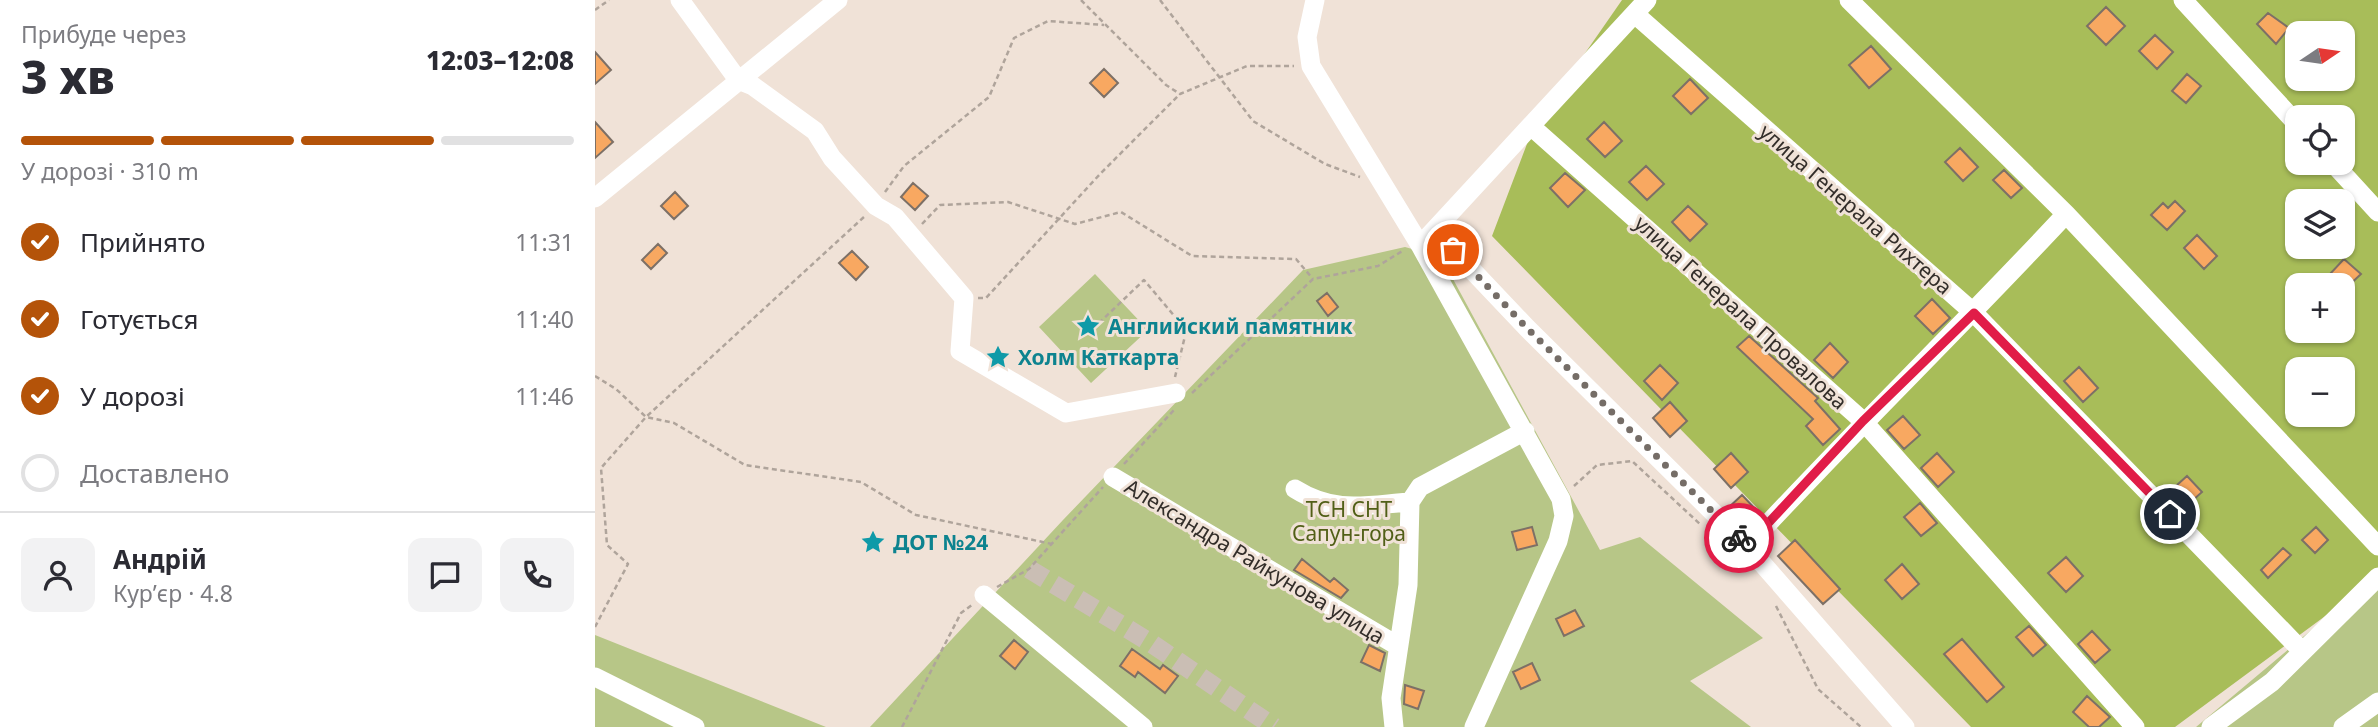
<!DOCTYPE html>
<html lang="uk">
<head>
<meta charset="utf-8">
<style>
	:root { --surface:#fff; --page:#f2f2f3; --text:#2b2b33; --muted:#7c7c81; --line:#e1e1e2; --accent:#b45309 }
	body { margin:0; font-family:"Noto Sans",sans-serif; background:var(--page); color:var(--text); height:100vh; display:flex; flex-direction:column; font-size:26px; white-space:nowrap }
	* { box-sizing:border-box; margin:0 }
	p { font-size:23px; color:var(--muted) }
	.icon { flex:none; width:38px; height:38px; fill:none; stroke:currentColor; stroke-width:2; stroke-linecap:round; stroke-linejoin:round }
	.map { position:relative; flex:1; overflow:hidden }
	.drawer { display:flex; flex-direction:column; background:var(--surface); width:595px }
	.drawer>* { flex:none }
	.needle { width:46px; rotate:77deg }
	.controls { position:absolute; left:1690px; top:21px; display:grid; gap:14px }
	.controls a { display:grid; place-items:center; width:70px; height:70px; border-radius:14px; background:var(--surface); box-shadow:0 2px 5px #0004; font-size:35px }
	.pin { position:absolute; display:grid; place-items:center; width:60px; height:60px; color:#fff; margin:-30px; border:4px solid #fff; border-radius:50%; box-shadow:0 2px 7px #0007 }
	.courier { position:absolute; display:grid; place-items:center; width:70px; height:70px; margin:-35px; border:5px solid #e11d48; border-radius:50%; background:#fff; color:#222; box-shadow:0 2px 9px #0007 }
	.summary em { font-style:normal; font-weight:800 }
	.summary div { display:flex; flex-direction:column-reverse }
	.summary { display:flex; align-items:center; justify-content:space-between; height:119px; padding:0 21px }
	h1 { font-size:46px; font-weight:800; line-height:52px }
	.bar { display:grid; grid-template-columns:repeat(4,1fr); gap:10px 7px; align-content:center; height:84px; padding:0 21px }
	.bar i { height:9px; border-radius:5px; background:var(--line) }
	.bar .current { background:var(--accent) }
	.bar p { grid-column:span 4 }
	.line { display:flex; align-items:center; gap:18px; padding:0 21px; border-top:2px solid var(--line) }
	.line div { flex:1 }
	.round { display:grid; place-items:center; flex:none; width:74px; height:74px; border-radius:14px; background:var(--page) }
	ol { padding:0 21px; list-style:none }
	li { display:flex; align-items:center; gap:21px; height:77px }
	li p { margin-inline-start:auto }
	li .icon { padding:7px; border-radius:50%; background:var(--accent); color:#fff; stroke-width:4 }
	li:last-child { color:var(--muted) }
	li i { width:38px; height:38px; border:4px solid var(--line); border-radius:50% }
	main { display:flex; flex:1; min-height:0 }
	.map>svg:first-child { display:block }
	.green { fill:#b7c687 }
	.forest { fill:#a8bd59; fill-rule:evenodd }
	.building { fill:#f8a861; stroke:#7d7066; stroke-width:2 }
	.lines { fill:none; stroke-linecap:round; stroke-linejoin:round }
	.minor-tunnel { stroke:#cabeb4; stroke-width:19; stroke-dasharray:19 10; stroke-linecap:butt }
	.path { stroke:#afa49b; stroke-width:2.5; stroke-dasharray:5 3.5; stroke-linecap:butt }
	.minor { stroke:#fff; stroke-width:19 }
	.done { stroke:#756d67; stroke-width:7; stroke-dasharray:0 12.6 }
	.route { stroke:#e11d48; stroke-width:9 }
	.labels { text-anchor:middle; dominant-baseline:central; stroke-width:6; stroke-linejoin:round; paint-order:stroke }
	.street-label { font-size:21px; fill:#332e2a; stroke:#f0e2d7 }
	.culture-label { font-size:21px; font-weight:bold; fill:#0d838f; stroke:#f0e2d7; text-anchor:start }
	.park-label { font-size:21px; fill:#515f17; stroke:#f0e2d7 }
</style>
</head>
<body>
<main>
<section class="drawer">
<div class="summary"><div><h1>3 хв</h1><p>Прибуде через</p></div><em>12:03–12:08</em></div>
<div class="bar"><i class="current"></i><i class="current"></i><i class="current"></i><i></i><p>У дорозі · 310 m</p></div>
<ol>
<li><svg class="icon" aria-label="check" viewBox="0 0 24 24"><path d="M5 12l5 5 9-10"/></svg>Прийнято<p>11:31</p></li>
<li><svg class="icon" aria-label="check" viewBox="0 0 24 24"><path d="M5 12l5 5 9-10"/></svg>Готується<p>11:40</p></li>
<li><svg class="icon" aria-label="check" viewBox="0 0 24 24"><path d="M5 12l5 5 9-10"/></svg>У дорозі<p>11:46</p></li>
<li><i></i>Доставлено</li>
</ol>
<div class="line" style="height:126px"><a class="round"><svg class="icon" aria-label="person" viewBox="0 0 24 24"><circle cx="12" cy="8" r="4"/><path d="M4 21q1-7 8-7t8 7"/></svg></a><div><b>Андрій</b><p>Кур’єр · 4.8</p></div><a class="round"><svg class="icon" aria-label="chat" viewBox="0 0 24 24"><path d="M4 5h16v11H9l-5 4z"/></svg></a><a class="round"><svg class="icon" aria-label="phone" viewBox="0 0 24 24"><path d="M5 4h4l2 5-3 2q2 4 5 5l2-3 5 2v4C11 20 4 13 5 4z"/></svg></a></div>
</section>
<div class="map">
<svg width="1783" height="727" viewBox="0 0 1783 727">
	<rect width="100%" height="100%" fill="#f0e2d7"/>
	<!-- green -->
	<path class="green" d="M810 247 846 257 1005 550 1045 537 1168 638 1095 681 1156 727H275L468 520 708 270Z
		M500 274 553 330 496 383 444 327Z
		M1783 574V727H1601Z
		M0 635 231 727H0Z"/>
	<!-- forest -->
	<path class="forest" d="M1027 0H1783V577L1580 727H1376L897 236 938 128ZM1703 33H1748V79H1703ZM1703 117H1748V163H1703ZM1703 201H1748V247H1703ZM1703 285H1748V331H1703ZM1703 369H1748V415H1703Z"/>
	<!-- building -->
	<path class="building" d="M1511 7 1530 26 1511 45 1492 26Z
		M1673 13 1694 28 1681 44 1662 24Z
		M1560 35 1578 52 1562 69 1544 51Z
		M1276 46 1296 69 1274 88 1254 65Z
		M0 52 16 70 0 84Z
		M509 69 523 83 509 97 495 83Z
		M1592 74 1606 86 1591 103 1577 91Z
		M1095 79 1113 98 1096 114 1078 96Z
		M0 122 18 142 0 158Z
		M1009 122 1027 141 1010 157 992 139Z
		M1365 148 1383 167 1368 181 1350 162Z
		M1051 166 1069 184 1052 200 1034 182Z
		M1409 170 1427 188 1416 198 1398 180Z
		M970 173 990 190 973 207 955 188Z
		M318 183 333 196 320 210 306 197Z
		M80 192 93 206 79 219 66 206Z
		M1580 201 1590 211 1572 230 1556 215 1568 203 1573 208Z
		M1093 206 1112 224 1095 241 1077 222Z
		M1602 235 1622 256 1609 269 1589 248Z
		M63 244 72 253 56 269 47 260Z
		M257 251 273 267 261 280 244 263Z
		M1749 259 1766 274 1749 290 1748 285 1734 275Z
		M732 293 743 307 733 316 722 301Z
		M1337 299 1355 318 1338 334 1320 316Z
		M1154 336 1223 398 1220 401 1245 429 1228 445 1211 426 1218 419 1142 347Z
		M1235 343 1253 362 1238 378 1219 360Z
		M1065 365 1083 383 1067 400 1049 381Z
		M1484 367 1503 388 1488 402 1469 381Z
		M1075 402 1092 421 1075 437 1058 418Z
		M1308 416 1325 435 1309 449 1292 430Z
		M1136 453 1153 472 1136 488 1119 469Z
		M1342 453 1359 472 1343 487 1326 468Z
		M1592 476 1607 492 1587 510 1572 494Z
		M1147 495 1165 514 1150 527 1132 509Z
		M1325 503 1342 523 1326 536 1309 517Z
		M937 527 942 545 922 550 917 532Z
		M1721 527 1733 540 1720 553 1707 540Z
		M1200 540 1245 589 1228 604 1183 556Z
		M1688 548 1696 555 1673 578 1666 570Z
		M1471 557 1488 576 1471 592 1453 573Z
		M707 559 735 582 739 578 753 590 746 598 699 570Z
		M1307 564 1324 584 1307 599 1290 580Z
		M980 610 989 626 969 636 961 619Z
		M1434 626 1451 645 1438 656 1421 637Z
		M1497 631 1515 650 1500 663 1483 644Z
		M1367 639 1409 687 1392 702 1349 654Z
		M419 640 433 652 420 669 405 656Z
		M774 645 790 653 785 671 766 662Z
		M537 649 565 669 568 665 583 676 570 693 543 672 540 677 525 666Z
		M937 663 945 680 926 689 918 672Z
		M810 685 829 691 823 709 809 704Z
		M1492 696 1515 717 1504 727H1494L1478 712Z"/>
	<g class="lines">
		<!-- minor-tunnel -->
		<path class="minor-tunnel" d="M434 569 556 643 679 727"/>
		<!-- path -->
		<path class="path" d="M486 0 571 85 585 94 652 66H699
			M565 0 658 121 730 164 765 177
			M0 10 14 0
			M290 192 309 166 394 97 419 38 453 21 509 25
			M327 224 345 205 413 202 480 224 526 212 597 256 701 259 718 279
			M383 298H391L505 174 585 94
			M504 323 549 280 587 325 590 336 580 377
			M0 376 21 389 51 417 79 423 150 465 266 482 321 515 457 544
			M597 393 718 279 783 266 809 250
			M529 464 579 410
			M979 486 1002 465 1037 461 1106 525
			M402 587 434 569 508 487
			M1181 606 1223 689 1266 727
			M0 627 33 564 12 545 6 468 51 417 270 216
			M307 727 366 613 377 605"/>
		<!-- minor -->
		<path class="minor" d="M85 0 143 80 158 86 220 131 237 158 281 206 300 217 369 298 365 351 471 413 581 393
			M720 0 712 37 716 66 825 245 966 499 969 516 963 541 879 727
			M1254 0 1471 214 1783 546
			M1588 0 1703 125
			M1041 15 1379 313 1707 651
			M938 128 1268 421 1540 727
			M1738 163 1783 212
			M0 198 243 0
			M840 231 932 328 1152 546 1310 727
			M831 239 1052 0
			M518 477 803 646
			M700 489C740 514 771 505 815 502
			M1142 557C1249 440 1363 330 1471 214
			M389 595 548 727
			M0 677 100 727
			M799 727 796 698 813 585 815 502 825 487 930 431
			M1616 727 1677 682 1783 577
			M1748 727 1783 702"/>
	</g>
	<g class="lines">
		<!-- done -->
		<path class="done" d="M858 250 932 328 1144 538"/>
		<!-- route -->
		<path class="route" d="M1144 538 1152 546 1268 421 1379 313 1575 514"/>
	</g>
	<!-- icons -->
	<defs>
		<g id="sight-bare" transform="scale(1.89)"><path d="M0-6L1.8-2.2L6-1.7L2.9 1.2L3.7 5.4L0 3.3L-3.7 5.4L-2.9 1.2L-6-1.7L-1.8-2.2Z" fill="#0f9aa8" stroke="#f0e2d7" stroke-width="2.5" paint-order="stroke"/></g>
	</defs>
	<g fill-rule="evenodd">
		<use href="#sight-bare" x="493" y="326"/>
		<use href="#sight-bare" x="403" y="357"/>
		<use href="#sight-bare" x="278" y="542"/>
	</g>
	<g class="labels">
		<!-- street labels -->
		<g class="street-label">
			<text transform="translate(1261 209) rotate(41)">улица Генерала Рихтера</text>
			<text transform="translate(1146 312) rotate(42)">улица Генерала Провалова</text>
			<text transform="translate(660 561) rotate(31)">Александра Райкунова улица</text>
		</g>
		<!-- culture labels -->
		<g class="culture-label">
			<text x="513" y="326">Английский памятник</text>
			<text x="423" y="357">Холм Каткарта</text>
			<text x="298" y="542">ДОТ №24</text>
		</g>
		<!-- park labels -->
		<g class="park-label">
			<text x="754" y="509">ТСН СНТ<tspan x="754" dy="24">Сапун-гора</tspan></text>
		</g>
	</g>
</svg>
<div class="controls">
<a><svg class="needle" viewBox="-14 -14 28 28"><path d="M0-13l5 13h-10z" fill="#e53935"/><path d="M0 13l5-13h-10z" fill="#7c7c81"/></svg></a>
<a><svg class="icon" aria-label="locate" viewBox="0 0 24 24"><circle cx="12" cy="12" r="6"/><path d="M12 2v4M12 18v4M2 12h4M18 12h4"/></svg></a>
<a><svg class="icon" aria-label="layers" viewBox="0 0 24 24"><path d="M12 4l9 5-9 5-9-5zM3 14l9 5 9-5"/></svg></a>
<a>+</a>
<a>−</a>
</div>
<div class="pin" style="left:858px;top:250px;background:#ea580c"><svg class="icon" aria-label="bag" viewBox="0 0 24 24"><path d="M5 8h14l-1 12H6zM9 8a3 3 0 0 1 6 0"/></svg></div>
<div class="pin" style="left:1575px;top:514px;background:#1f2937"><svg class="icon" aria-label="home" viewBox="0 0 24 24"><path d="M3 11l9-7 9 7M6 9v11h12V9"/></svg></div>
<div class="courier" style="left:1144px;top:538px"><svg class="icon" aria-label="bike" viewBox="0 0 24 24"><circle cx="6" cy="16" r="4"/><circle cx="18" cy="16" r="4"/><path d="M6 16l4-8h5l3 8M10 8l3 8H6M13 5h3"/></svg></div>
</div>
</main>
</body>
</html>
